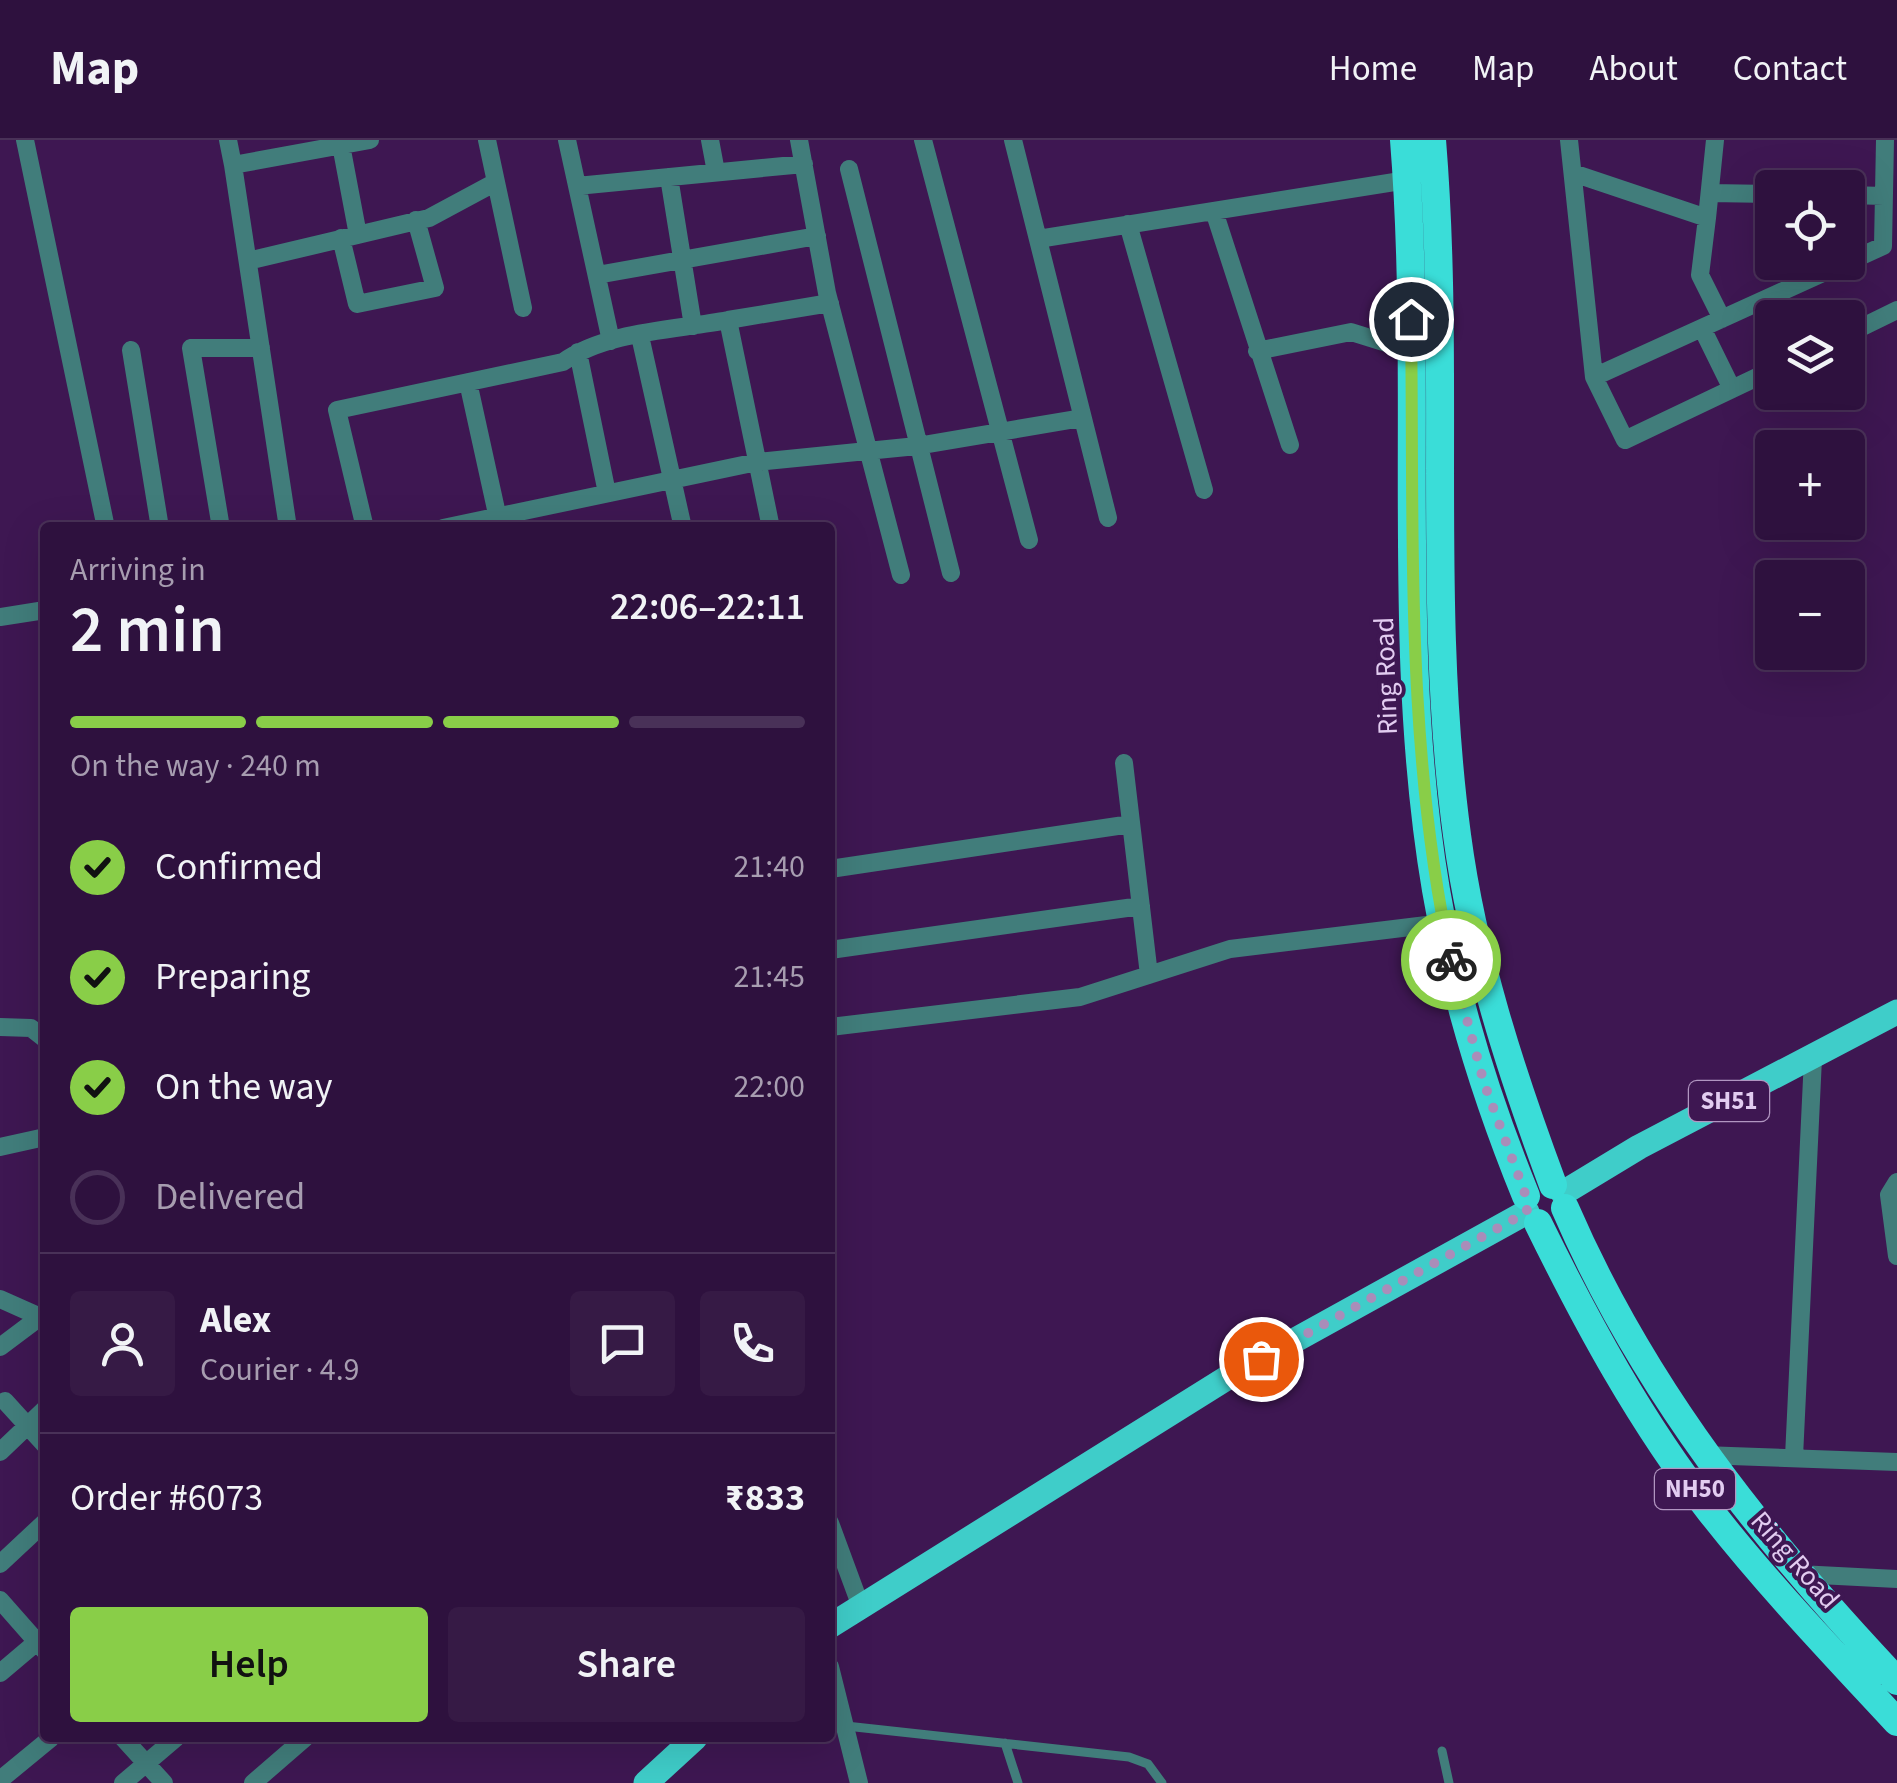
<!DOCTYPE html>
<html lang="en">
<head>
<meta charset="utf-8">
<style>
	:root { --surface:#2e113e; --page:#361a45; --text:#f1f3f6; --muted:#a79db0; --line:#493158; --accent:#89ce48 }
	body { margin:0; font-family:"Source Sans 3",sans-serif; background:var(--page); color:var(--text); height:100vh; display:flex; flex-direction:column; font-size:38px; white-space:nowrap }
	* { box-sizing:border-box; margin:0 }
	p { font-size:32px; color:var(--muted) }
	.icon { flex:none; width:55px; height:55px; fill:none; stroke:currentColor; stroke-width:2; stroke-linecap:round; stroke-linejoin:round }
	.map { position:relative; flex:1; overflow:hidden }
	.details { position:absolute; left:40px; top:382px; width:795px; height:1220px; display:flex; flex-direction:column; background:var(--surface); border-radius:10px; box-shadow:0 10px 40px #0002,0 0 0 2px var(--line) }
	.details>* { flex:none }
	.buttons { position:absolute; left:1755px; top:30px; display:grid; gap:20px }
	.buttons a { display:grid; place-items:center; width:110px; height:110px; border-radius:10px; background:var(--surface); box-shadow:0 10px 40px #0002,0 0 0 2px var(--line); font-size:50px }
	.pin { position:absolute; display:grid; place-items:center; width:85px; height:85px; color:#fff; margin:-42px; border:5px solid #fff; border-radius:50%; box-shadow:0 2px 10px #0007 }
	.courier { position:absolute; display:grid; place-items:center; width:100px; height:100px; margin:-50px; border:8px solid #89ce48; border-radius:50%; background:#fff; color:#222; box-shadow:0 2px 12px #0007 }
	.headline em { font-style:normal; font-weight:600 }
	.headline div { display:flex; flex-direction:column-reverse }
	.headline { display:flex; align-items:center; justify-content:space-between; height:170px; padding:0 30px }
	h1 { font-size:65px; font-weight:600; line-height:75px }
	.bar { display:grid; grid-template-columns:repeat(4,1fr); gap:15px 10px; align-content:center; height:120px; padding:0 30px }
	.bar i { height:12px; border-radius:8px; background:var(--line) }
	.bar .active { background:var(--accent) }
	.bar p { grid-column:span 4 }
	.line { display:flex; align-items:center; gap:25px; padding:0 30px; border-top:2px solid var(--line) }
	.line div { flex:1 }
	.round { display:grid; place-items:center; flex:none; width:105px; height:105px; border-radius:10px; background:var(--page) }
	ol { padding:0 30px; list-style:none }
	li { display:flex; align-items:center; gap:30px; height:110px }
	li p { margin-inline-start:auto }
	li .icon { padding:10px; border-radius:50%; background:var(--accent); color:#111; stroke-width:4 }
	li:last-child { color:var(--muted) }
	li i { width:55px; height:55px; border:5px solid var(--line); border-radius:50% }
	.button { display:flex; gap:20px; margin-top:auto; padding:20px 30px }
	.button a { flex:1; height:115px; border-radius:10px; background:var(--accent); color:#111; font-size:40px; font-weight:600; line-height:115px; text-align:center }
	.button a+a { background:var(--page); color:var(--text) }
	header { display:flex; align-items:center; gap:60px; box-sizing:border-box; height:140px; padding:0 50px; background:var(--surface); border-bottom:2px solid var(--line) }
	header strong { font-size:48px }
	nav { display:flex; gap:55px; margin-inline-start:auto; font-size:35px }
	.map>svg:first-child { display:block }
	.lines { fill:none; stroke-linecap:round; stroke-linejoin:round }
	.service { stroke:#417d7b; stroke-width:9 }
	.minor { stroke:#417d7b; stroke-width:18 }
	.primary { stroke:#3fcdc9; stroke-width:25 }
	.trunk { stroke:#3addd8; stroke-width:28 }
	.done { stroke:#a98db9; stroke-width:10; stroke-dasharray:0 18 }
	.route { stroke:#89ce48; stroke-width:12 }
	.labels { text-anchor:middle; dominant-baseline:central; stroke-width:8; stroke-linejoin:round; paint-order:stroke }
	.shield { fill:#3e1752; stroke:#b196c1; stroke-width:2.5 }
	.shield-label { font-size:25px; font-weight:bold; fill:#e2ccf0 }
	.street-label { font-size:28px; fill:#e2ccf0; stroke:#3e1752 }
</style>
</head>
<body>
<header>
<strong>Map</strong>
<nav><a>Home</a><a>Map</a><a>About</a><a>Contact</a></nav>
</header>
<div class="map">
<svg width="1897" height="1643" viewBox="0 0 1897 1643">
	<rect width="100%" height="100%" fill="#3e1752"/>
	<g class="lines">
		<!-- service -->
		<path class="service" d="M846 1586 1129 1617 1148 1624 1162 1643
			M1005 1603 1018 1643
			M1442 1611 1449 1643"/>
		<!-- minor -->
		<path class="minor" d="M25 0 106 388
			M228 0 233 25 370 0
			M487 0 523 168
			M567 0 611 201
			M710 0 716 32
			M799 0 827 153 901 435
			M923 0 1029 400
			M1013 0 1108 378
			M1569 0 1594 237 1625 300 1772 230
			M341 5 358 95
			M233 25 288 388
			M849 29 951 433
			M1573 33 1707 78 1715 0
			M669 37 693 186
			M577 46 804 24
			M1710 53 1772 54
			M1848 55 1884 56
			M1214 71 1290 305
			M1707 78 1700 135 1722 179
			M1128 84 1204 350
			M341 98 357 164 435 148 416 80
			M1038 99 1407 40
			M248 121 429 78 496 42
			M1848 122 1883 106 1885 0
			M597 135 817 96
			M1702 188 1732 249
			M1848 194 1897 170
			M640 196 683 388
			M131 210 160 388
			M1257 211 1351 192 1412 211
			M578 212 607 353
			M1594 237 1847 122
			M468 242 499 383
			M221 388 191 208H261
			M365 388 337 270 563 222C607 191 676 190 728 180
			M443 388 757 322 917 306 1082 278
			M771 388 728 180 830 163
			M0 477 45 470
			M1124 623 1149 835
			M830 729 1131 684
			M830 810 1141 766
			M0 887 31 888 45 899
			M830 887 1080 857 1230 809 1443 783
			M0 1007 45 997
			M1897 1042 1889 1055 1897 1116
			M0 1159 45 1179
			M0 1207 40 1177
			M5 1261 45 1305
			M0 1312 45 1269
			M1703 1315 1897 1322
			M1794 1317 1813 918
			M830 1383 861 1467
			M0 1424 45 1382
			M1799 1434 1897 1439
			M0 1460 45 1511
			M830 1527 859 1643
			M0 1533 45 1495
			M123 1598 164 1643
			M0 1640 51 1598
			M123 1643 176 1598
			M253 1643 305 1598"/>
		<!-- primary -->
		<path class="primary" d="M1563 1053 1639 1007 1897 872
			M830 1486 1230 1236 1527 1072
			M646 1643 695 1598"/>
		<!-- trunk -->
		<path class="trunk" d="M1404 0C1424 249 1394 503 1436 750 1454 855 1486 958 1526 1056
			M1432 0C1451 231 1426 465 1457 695 1473 816 1511 932 1553 1045
			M1565 1068C1644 1251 1762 1398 1897 1541
			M1538 1083C1587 1183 1641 1283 1710 1371 1768 1445 1833 1513 1897 1582"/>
	</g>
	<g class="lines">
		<!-- done -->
		<path class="done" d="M1261 1219 1527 1072 1526 1056 1484 943 1451 820"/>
		<!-- route -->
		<path class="route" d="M1411 179C1414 392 1405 610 1451 820"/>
	</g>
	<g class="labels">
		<!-- shield labels -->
		<g class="shield">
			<rect x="1689" y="941" width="80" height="40" rx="8"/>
			<rect x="1655" y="1329" width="80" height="40" rx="8"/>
		</g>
		<g class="shield-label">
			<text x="1729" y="961">SH51</text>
			<text x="1695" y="1349">NH50</text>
		</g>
		<!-- street labels -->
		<g class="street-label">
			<text transform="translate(1386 536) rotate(-92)">Ring Road</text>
			<text transform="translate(1795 1420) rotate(49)">Ring Road</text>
		</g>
	</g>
</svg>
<div class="buttons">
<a><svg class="icon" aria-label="locate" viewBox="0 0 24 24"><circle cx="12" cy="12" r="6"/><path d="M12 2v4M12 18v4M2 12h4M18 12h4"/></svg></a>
<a><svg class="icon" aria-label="layers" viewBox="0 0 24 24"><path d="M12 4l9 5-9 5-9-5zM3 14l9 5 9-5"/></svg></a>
<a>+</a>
<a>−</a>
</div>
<div class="pin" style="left:1261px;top:1219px;background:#ea580c"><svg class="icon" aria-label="bag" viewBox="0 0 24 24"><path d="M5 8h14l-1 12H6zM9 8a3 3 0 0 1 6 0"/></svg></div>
<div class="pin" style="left:1411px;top:179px;background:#1f2937"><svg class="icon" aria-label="home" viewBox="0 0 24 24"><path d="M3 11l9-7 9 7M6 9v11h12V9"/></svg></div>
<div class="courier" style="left:1451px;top:820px"><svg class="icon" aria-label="bike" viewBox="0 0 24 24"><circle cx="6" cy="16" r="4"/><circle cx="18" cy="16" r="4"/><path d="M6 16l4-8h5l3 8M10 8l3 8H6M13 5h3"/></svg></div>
<section class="details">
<div class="headline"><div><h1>2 min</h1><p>Arriving in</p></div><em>22:06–22:11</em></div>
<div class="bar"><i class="active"></i><i class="active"></i><i class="active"></i><i></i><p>On the way · 240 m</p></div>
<ol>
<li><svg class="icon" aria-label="check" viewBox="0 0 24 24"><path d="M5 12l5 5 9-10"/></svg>Confirmed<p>21:40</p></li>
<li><svg class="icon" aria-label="check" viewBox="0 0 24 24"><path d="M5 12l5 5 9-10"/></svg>Preparing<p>21:45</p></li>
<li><svg class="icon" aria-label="check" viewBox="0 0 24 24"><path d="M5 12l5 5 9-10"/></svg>On the way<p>22:00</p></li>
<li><i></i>Delivered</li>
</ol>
<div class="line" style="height:180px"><a class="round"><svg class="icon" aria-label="person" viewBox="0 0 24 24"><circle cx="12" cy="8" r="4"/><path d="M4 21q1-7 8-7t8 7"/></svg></a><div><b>Alex</b><p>Courier · 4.9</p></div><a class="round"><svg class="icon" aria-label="chat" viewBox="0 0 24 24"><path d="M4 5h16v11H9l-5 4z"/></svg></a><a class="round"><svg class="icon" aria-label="phone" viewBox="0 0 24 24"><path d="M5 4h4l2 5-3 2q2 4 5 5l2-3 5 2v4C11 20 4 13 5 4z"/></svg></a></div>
<div class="line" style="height:130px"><div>Order #6073</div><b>₹833</b></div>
<div class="button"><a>Help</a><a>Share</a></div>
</section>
</div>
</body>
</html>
